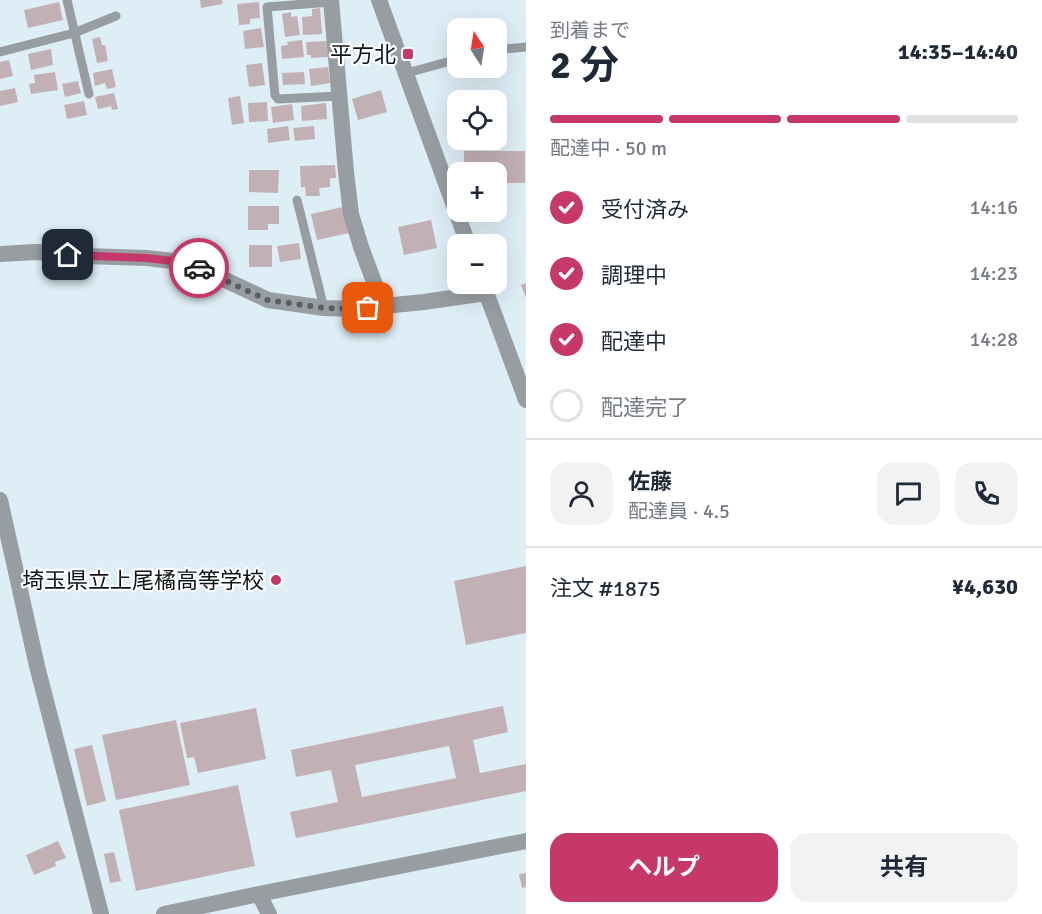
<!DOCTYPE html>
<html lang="ja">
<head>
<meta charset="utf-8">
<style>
	:root { --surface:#fff; --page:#f2f2f3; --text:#1f2937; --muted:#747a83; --line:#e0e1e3; --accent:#c53869 }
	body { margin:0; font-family:Signika,"Noto Sans JP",sans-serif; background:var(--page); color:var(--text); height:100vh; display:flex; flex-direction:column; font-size:22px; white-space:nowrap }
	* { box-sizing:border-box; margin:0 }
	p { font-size:20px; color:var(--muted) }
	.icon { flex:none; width:33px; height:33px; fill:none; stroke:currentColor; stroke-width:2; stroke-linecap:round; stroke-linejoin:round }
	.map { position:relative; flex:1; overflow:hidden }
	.panel { display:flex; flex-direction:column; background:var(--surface); width:516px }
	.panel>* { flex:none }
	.needle { width:39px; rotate:348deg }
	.buttons { position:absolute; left:447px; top:18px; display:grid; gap:12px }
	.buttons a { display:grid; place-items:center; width:60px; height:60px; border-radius:12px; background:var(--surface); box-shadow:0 6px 24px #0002; font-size:30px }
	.pin { position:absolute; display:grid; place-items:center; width:51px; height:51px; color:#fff; margin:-26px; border-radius:12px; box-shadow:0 3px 9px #0006 }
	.courier { position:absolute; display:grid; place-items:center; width:60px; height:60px; margin:-30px; border:4px solid #c53869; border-radius:50%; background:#fff; color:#222; box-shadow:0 2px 8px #0007 }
	.overview em { font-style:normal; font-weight:700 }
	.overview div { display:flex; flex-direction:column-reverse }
	.overview { display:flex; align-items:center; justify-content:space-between; height:102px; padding:0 24px }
	h1 { font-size:39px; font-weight:700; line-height:45px }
	.bar { display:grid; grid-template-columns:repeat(4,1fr); gap:9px 6px; align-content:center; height:72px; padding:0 24px }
	.bar i { height:8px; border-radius:4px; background:var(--line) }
	.bar .selected { background:var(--accent) }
	.bar p { grid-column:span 4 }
	.line { display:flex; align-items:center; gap:15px; padding:0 24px; border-top:2px solid var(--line) }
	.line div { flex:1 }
	.round { display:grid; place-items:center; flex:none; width:63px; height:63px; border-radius:18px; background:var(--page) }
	ol { padding:0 24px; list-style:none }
	li { display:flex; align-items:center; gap:18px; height:66px }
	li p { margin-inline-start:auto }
	li .icon { padding:6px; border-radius:50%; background:var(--accent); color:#fff; stroke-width:4 }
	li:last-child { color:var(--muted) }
	li i { width:33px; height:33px; border:3px solid var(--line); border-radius:50% }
	.cta { display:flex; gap:12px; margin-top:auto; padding:12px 24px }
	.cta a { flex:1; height:69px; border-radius:18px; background:var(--accent); color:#fff; font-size:24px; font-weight:700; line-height:69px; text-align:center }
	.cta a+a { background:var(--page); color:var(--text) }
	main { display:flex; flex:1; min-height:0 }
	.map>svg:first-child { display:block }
	.building { fill:#c2b1b4; fill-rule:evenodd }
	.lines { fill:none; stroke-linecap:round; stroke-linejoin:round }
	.service { stroke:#979da1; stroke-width:9 }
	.minor { stroke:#979da1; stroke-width:16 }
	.tertiary { stroke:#979da1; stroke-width:16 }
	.done { stroke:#566064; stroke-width:6; stroke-dasharray:0 10.8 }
	.route { stroke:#c53869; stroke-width:8 }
	.poi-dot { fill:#c53869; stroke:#fff; stroke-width:2 }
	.labels { text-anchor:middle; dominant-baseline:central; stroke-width:4.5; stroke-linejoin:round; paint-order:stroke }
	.poi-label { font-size:22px; fill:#0d1316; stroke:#fff; text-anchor:end }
</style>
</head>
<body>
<main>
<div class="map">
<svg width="526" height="914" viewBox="0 0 526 914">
	<rect width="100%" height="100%" fill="#deeef6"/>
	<!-- building -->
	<path class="building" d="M200 0H222L223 4 201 8Z
		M59 2 63 20 28 28 24 10Z
		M259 2 260 18 250 19V24L239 25 237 4Z
		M320 8 322 34 303 35 302 17 312 16V9Z
		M291 12V17L297 16 300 35 285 37 282 14Z
		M261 28 264 47 245 49 243 31Z
		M100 37 102 45H105L108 61 97 63 92 39Z
		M302 40 304 57 282 59 281 46 288 45 287 42Z
		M328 41 329 57 311 58V55H307L306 42Z
		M51 49 53 65 31 70 28 54Z
		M9 60 13 76 0 79V62Z
		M262 63 265 85 249 87 246 65Z
		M328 67 330 83 311 86 309 69Z
		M112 69 116 87 107 89 105 83 95 86 93 73Z
		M55 72 58 90 31 94 29 84 35 83 34 75Z
		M304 72 305 84 283 85 282 73Z
		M78 81 81 93 65 97 62 84Z
		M15 88 18 102 0 106V91Z
		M381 90 387 112 358 120 352 99Z
		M114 93 118 109 112 110 111 106 98 109 95 97Z
		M240 96 244 123 232 125 228 98Z
		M84 101 87 115 67 119 64 105Z
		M267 102 268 121 249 122 248 103Z
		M326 103 327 119 302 121 301 106Z
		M292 104 294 120 273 123 271 107Z
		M288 126 290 140 268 143 267 129Z
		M314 126 315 139 295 141 293 128Z
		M464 151H525V183H496V172H464Z
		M335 165 336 178H330V187L319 188 320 196H306L305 187H301L300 166Z
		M249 170H279L278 193 249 192Z
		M248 206H279V224H268V230H248Z
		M343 207 349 233 317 240 311 214Z
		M431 220 437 248 404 255 398 227Z
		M299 243 301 259 280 262 277 246Z
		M249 245H272V267H249Z
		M526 283V298L521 285Z
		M526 566V633L466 645 454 581Z
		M503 706 508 732 473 740 480 773 526 764V791L296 838 290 812 338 802 331 770 296 777 291 750ZM449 746 456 778 362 797 355 765Z
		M256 708 266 759 198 773 194 757 187 758 180 723Z
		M176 720 190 785 116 800 102 735Z
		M92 745 106 801 87 806 74 749Z
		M238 785 255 866 136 891 119 810Z
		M58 841 66 858 55 862 56 866 34 875 26 855Z
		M114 852 121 881 110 883 104 854Z
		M526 873V887L522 888 519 874Z"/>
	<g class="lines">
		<!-- service -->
		<path class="service" d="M67 0 89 94
			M331 2 267 7 275 95 278 99 339 96
			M496 50 526 47
			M0 52 74 33 116 16
			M407 73 458 59
			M297 200 324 308"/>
		<!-- minor -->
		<path class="minor" d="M331 0 346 172 351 214 361 247 383 306
			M0 254 36 252 85 256 147 258 189 263 268 300 324 308 354 309 424 302 486 293
			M0 500 37 666 101 914
			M259 894 269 914
			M164 914 259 894 526 841"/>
		<!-- tertiary -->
		<path class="tertiary" d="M379 0 468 244
			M483 284 526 400"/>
	</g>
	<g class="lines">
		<!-- done -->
		<path class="done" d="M199 268 267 300 324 308 354 309 368 308"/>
		<!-- route -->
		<path class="route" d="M68 255 147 258 189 263 199 268"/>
	</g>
	<!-- markers -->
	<g class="poi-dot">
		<rect x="402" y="48" width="12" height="12" rx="3"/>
		<circle cx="276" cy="580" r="6"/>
	</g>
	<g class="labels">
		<!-- poi labels -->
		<g class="poi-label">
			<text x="396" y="54">平方北</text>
			<text x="264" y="580">埼玉県立上尾橘高等学校</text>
		</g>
	</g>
</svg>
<div class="buttons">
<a><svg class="needle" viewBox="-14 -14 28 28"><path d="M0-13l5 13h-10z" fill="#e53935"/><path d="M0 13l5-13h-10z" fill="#747a83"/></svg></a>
<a><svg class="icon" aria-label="locate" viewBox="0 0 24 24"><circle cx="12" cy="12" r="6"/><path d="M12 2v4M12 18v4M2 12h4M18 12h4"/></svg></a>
<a>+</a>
<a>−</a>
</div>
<div class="pin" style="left:368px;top:308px;background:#ea580c"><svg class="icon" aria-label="bag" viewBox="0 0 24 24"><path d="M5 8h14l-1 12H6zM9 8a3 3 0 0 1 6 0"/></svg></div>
<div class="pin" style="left:68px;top:255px;background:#1f2937"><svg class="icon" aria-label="home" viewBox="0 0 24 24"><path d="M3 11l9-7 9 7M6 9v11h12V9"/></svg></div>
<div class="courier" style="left:199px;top:268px"><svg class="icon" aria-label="car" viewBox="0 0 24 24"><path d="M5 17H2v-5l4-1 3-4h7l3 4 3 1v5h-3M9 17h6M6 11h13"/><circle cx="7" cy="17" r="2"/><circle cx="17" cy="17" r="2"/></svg></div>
</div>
<section class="panel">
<div class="overview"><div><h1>2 分</h1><p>到着まで</p></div><em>14:35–14:40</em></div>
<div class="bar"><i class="selected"></i><i class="selected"></i><i class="selected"></i><i></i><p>配達中 · 50 m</p></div>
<ol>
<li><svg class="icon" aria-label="check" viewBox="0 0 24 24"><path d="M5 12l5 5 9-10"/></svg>受付済み<p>14:16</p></li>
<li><svg class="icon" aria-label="check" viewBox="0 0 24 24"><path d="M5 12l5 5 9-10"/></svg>調理中<p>14:23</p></li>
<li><svg class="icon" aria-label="check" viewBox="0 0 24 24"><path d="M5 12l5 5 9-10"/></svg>配達中<p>14:28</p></li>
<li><i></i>配達完了</li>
</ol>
<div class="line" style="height:108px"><a class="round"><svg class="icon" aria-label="person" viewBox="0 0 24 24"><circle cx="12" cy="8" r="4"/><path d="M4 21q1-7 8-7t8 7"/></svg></a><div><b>佐藤</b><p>配達員 · 4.5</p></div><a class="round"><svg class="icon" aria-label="chat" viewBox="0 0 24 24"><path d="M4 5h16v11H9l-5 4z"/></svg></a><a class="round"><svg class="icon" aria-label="phone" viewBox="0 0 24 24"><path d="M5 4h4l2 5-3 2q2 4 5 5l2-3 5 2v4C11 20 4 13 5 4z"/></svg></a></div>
<div class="line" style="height:78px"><div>注文 #1875</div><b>¥4,630</b></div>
<div class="cta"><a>ヘルプ</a><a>共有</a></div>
</section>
</main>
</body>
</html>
